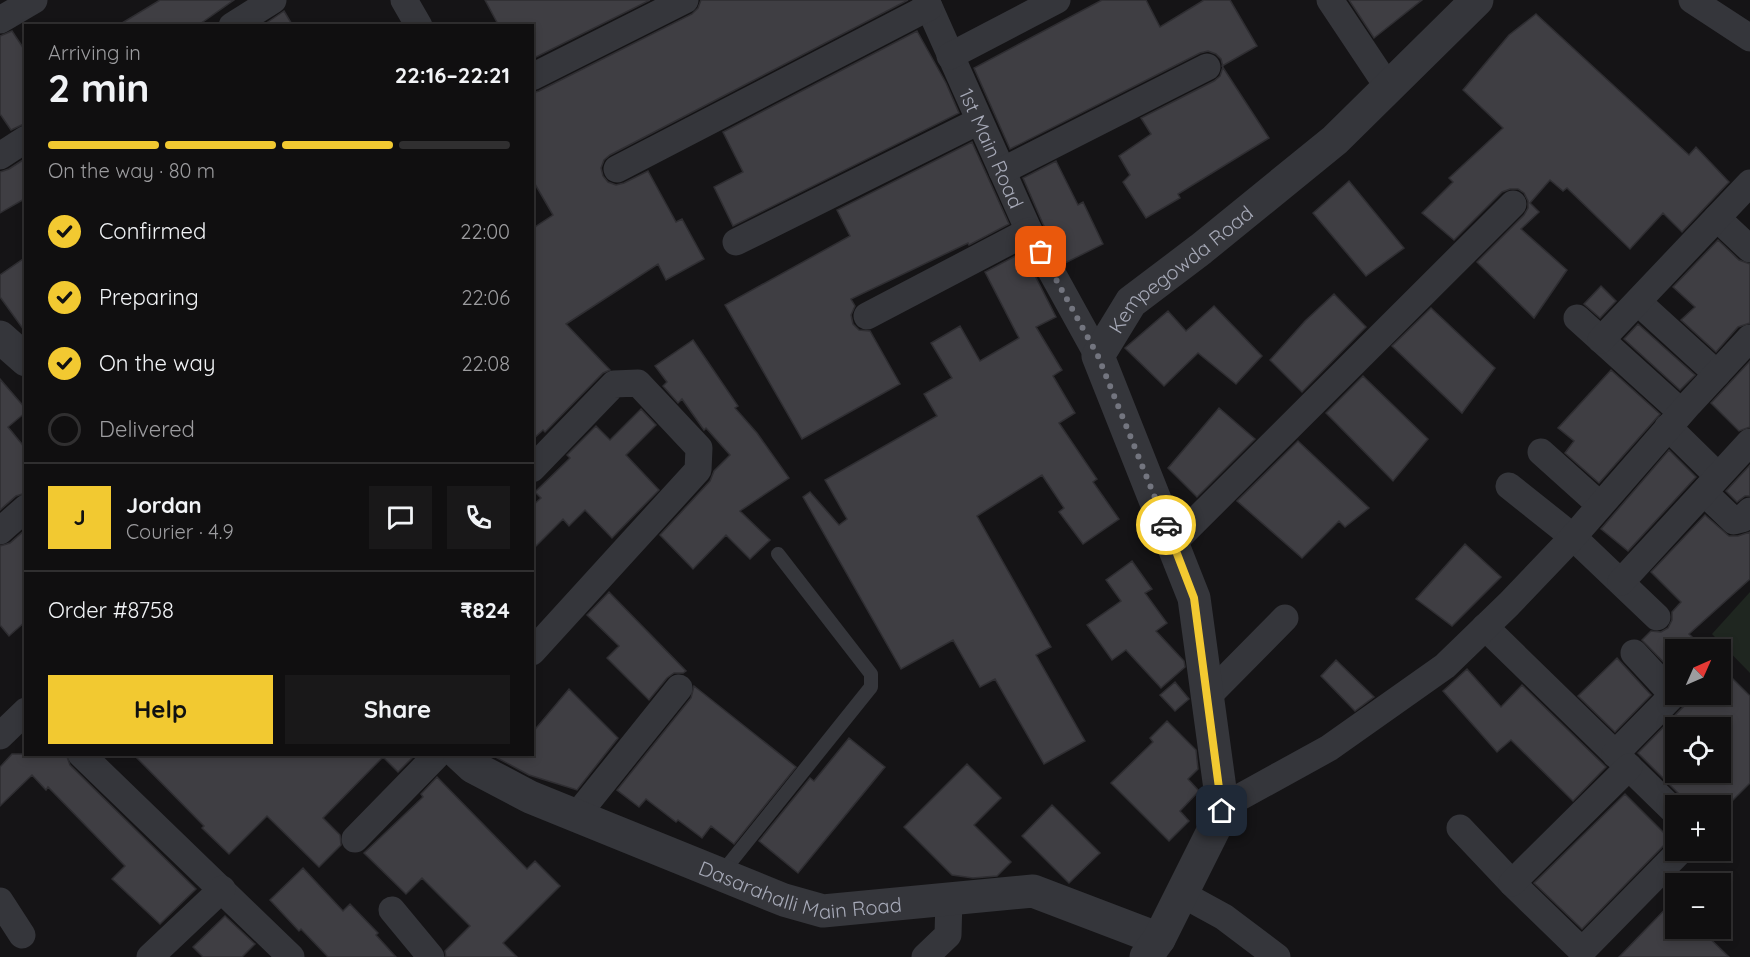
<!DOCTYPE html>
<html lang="en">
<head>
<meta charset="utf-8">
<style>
	:root { --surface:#100f10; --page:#191819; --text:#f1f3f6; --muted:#9c9c9f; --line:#302f30; --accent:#f2c931 }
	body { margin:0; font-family:Quicksand,sans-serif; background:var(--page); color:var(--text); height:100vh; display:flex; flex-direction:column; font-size:22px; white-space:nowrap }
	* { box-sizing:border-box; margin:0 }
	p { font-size:20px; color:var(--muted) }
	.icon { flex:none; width:33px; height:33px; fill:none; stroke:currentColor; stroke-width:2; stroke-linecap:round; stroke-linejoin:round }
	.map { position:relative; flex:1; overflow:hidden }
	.sheet { position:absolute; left:24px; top:24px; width:510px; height:732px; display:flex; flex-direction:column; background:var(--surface); border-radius:0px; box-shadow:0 3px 9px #0003,0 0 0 2px var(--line) }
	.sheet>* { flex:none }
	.needle { width:39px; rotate:45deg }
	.controls { position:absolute; left:1665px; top:639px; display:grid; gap:12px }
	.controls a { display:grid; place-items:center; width:66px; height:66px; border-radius:0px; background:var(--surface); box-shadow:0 3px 9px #0003,0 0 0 2px var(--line); font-size:30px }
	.pin { position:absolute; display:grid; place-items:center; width:51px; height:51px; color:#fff; margin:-26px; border-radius:12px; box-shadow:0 3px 9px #0006 }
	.courier { position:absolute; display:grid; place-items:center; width:60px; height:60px; margin:-30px; border:4px solid #f2c931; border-radius:50%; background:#fff; color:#222; box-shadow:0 2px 8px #0007 }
	.head em { font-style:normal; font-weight:700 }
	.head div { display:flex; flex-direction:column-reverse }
	.head { display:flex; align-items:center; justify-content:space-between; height:102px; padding:0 24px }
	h1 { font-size:39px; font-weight:700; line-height:45px }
	.bar { display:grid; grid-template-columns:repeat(4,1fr); gap:9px 6px; align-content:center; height:72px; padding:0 24px }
	.bar i { height:8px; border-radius:4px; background:var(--line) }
	.bar .active { background:var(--accent) }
	.bar p { grid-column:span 4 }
	.line { display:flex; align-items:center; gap:15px; padding:0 24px; border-top:2px solid var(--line) }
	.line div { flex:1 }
	.round { display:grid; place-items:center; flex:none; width:63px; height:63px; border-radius:0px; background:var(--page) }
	ol { padding:0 24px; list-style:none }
	li { display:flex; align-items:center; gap:18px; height:66px }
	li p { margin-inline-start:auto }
	li .icon { padding:6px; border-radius:50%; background:var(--accent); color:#111; stroke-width:4 }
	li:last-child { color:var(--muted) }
	li i { width:33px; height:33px; border:3px solid var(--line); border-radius:50% }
	.primary-button { display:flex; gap:12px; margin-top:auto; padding:12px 24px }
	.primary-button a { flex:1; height:69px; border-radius:0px; background:var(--accent); color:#111; font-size:24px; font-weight:700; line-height:69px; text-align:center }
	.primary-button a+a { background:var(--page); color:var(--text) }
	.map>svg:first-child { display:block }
	.green { fill:#1f2620 }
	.building { fill:#3f3e43; stroke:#2f2e32; stroke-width:1.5; fill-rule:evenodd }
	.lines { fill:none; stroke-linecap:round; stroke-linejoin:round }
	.service { stroke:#35363b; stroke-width:14 }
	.minor { stroke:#35363b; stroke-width:27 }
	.tertiary { stroke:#35363b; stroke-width:33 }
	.done { stroke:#73757f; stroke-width:6; stroke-dasharray:0 10.8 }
	.route { stroke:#f2c931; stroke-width:8 }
	.labels { text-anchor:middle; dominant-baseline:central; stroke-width:4.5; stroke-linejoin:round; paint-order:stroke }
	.street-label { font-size:20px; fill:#a6a9b7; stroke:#100f11 }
</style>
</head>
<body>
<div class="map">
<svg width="1750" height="957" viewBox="0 0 1750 957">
	<rect width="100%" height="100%" fill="#151416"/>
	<!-- green -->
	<path class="green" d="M1750 592V673L1712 634Z"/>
	<!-- building -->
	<path class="building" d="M160 0H234L197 26H117Z
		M485 0H650L532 59V26H499Z
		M701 0H908L610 155 604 160 601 168 603 176 608 182 616 185 624 183 648 171 676 222 682 219 704 259 666 280 658 264 566 324 610 370 603 373 545 432 543 430 532 440V229L553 215 532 179V93L539 91 692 14 698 8Z
		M1102 0H1146L1160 27 1204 0H1230L1257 46 1222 66 1269 138 1178 194 1180 198 1146 218 1123 182 1130 175 1119 156 1151 134 1141 118 1214 81 1220 76 1223 67 1221 59 1216 54 1208 51 1200 53 1010 149 974 68Z
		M1349 0H1422L1374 38Z
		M284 11 293 26H262L281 13Z
		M1536 14 1689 155 1696 147 1729 182 1682 232 1663 213 1630 249 1567 188 1563 191 1550 180 1530 203 1539 212 1521 229 1567 270 1534 318 1477 262 1524 215 1528 208V201L1524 193 1518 189H1510L1502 192 1454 240 1422 213 1453 182 1449 178 1503 128 1463 90 1509 35Z
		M12 31 26 52V123L11 130 0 114V36Z
		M917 31 946 83 959 113 733 226 714 187 743 172 723 132Z
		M972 142 1009 224 969 245 968 243 851 299 855 306 851 315 853 324 859 330 870 331 900 384 802 439 725 305 850 236 837 210Z
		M26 158V198L0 213V172L9 169Z
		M1056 161 1078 205 1083 202 1103 244 1065 263 1043 224 1023 178Z
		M1349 181 1404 248 1366 276 1313 213Z
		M1718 240 1739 260 1750 264V323L1738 327 1716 352 1681 320 1695 307 1673 287Z
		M1023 252 1056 317 1036 327 1062 370 1053 376 1075 413 1059 423 1097 479 1093 482 1119 519 1083 544 1059 512 1064 508 1042 475 977 516 1051 647 1036 655 1085 741 1044 764 995 679 980 687 953 640 901 669 803 497 810 492 839 525 847 519 825 480 937 416 924 394 952 378 931 343 960 326 980 361 1019 338 985 272Z
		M26 257V333L0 297V275Z
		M1601 286 1616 301 1600 318 1584 304Z
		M1334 294 1366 327 1302 392 1270 360 1305 321Z
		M1214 306 1262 356 1236 384 1198 353 1164 386 1125 348 1168 311 1186 331Z
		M1431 308 1495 368 1462 413 1392 346Z
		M1638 324 1695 375 1680 390 1624 339Z
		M693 340 738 406 735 408 757 433 789 478 740 511 770 540 750 559 726 535 693 569 660 535 710 481 714 471 730 455 706 428 704 430 682 399 678 403 663 386 667 382 655 366Z
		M1750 361V427L1739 431 1711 403Z
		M1611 370 1660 414 1599 483 1565 453 1574 441 1558 428Z
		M1363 376 1428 439 1393 481 1326 413Z
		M0 379 26 409V412L8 427 26 449V493L16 496 0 510Z
		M1219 408 1255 439 1197 497 1168 468Z
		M641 409 656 425 626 455 659 490 612 538 585 510 569 526 563 519 532 550V506L541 498 535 492 570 458 567 455 596 426 610 440Z
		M1298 441 1369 508 1345 527 1339 521 1302 558 1237 501Z
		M1669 450 1696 477 1628 551 1601 529Z
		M1750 465V496H1745L1737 502 1726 491Z
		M1705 515 1729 536H1738L1750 532V579L1689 634 1705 650H1676V675L1642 640 1651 631 1661 632 1668 628 1672 620V612L1681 602 1651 572Z
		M26 529V621L9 636 0 625V546L10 543Z
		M1465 544 1501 577 1452 626 1416 599Z
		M1132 561 1152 589 1145 593 1167 623 1156 631 1184 661 1185 667 1161 688 1126 650 1112 660 1087 625 1121 601 1106 580Z
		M609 592 686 671 683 673H674L667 678 649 700 607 658 619 646 587 615Z
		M1617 658 1651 695 1615 732 1578 696Z
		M1336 660 1374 697 1355 711 1321 676Z
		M1720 666 1750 696V783L1727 806H1691L1638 753 1684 706 1688 694H1720ZM1676 728H1720V772H1676Z
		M1467 669 1501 707 1522 685 1606 767 1573 801 1511 740 1497 752 1443 691Z
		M1175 682 1189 699 1175 711 1160 695Z
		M694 686 796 767 734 844 711 826 702 838 678 820 676 822 646 799 639 807 617 790 691 698Z
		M569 689 618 738 577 790 529 775 490 754H532V733Z
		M1167 721 1196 750 1198 769 1188 779 1199 791 1180 811 1189 821 1169 841 1111 783 1153 742 1150 738Z
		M849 738 885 767 798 873 759 841 810 778 814 781Z
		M12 754H66L70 765 196 889 160 924 112 879 125 866 48 787 46 790 32 775 0 806V767Z
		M133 754H415V755L398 772 383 757 323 818 340 835 341 845 319 867 267 816 229 854 202 828 204 826Z
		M967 764 1001 798 974 825 1011 862 997 876 973 878 952 875 904 827Z
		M437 777 527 869 535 861 560 886 503 943 517 957H446L445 951 470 926 422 878 406 894 364 853 423 797 421 794Z
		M1625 794 1670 839 1582 929 1534 883Z
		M1052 805 1100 853 1069 883 1022 836Z
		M303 868 343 911 350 904 378 933 376 935 396 957H328L301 929 299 931 270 900Z
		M1676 898V928H1699L1729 957H1619Z
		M225 916 255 944 242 957H203L193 947Z"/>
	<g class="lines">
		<!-- service -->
		<path class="service" d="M721 874 871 687V674L778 554"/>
		<!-- minor -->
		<g class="minor">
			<path d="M404 0 419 26"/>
			<path id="s1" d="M926 0 1029 231 1098 356"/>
			<path d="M1330 0 1388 87"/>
			<path d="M1692 0 1750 38"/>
			<path d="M0 20 34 0"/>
			<path d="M232 26 273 0"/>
			<path d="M950 56 1057 0"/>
			<path d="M532 77 685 0"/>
			<path d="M0 156 26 139"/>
			<path d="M617 169 929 7"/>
			<path d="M1002 171 1207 67"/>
			<path d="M1717 218 1750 249"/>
			<path d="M736 242 979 121"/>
			<path d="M1638 302 1717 374"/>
			<path d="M867 316 1029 231"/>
			<path d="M1577 318 1681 412"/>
			<path d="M1601 340 1750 183"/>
			<path d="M1668 427 1718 476"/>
			<path d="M1541 452 1600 505"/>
			<path d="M532 469 614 384 638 383 699 448 698 470 532 652"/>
			<path d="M1509 486 1573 537 1657 617"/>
			<path d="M1707 489 1711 499 1734 521 1742 519 1750 511"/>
			<path d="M0 531 26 508"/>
			<path d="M1173 543 1513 204"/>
			<path d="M1621 582 1750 442"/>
			<path d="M1485 627 1676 813"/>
			<path d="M1207 697 1285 618"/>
			<path d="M0 736 26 711"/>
			<path d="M81 754 291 957"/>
			<path d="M1615 754 1673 695 1634 653"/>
			<path d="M1222 807 1329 748 1445 666 1509 604 1573 537 1689 404 1750 338"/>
			<path d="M577 815 679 688"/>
			<path d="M1460 828 1512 883 1582 951 1681 850"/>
			<path d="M355 839 438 754"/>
			<path d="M1512 883 1629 767"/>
			<path d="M1182 894 1224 917 1277 957"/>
			<path d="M0 901 22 935"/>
			<path d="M392 910 431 957"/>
			<path d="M150 957 222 889"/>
			<path d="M925 957 948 935 949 898"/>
		</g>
		<!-- tertiary -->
		<g class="tertiary">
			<path d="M0 337 26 360"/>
			<path id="s2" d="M459 754 473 767 530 797 784 900 823 911 1033 891 1159 939"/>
			<path id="s3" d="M1146 957 1159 939 1223 811 1194 598 1098 356 1131 302 1201 249 1335 140 1477 0"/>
		</g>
	</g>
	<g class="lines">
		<!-- done -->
		<path class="done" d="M1041 252 1098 356 1166 525"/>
		<!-- route -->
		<path class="route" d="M1166 525 1194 598 1222 811"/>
	</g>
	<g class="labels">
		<!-- street labels -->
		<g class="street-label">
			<text stroke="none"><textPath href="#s1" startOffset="162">1st Main Road</textPath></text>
			<text stroke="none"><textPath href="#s3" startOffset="762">Kempegowda Road</textPath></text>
			<text stroke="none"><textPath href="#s2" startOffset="372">Dasarahalli Main Road</textPath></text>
		</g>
	</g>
</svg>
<div class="controls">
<a><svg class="needle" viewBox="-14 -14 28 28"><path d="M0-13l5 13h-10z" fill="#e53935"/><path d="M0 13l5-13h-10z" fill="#9c9c9f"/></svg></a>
<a><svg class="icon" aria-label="locate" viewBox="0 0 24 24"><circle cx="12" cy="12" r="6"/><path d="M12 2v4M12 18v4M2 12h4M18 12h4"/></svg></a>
<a>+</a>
<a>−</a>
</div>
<div class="pin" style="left:1041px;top:252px;background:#ea580c"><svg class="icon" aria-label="bag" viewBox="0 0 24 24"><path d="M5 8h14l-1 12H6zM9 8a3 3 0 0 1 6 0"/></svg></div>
<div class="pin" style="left:1222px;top:811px;background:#1f2937"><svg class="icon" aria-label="home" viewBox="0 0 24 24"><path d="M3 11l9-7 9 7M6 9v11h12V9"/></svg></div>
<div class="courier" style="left:1166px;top:525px"><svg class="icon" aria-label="car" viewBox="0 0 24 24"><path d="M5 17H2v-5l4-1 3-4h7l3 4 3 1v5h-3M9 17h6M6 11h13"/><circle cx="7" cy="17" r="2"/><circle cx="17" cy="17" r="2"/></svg></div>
<section class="sheet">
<div class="head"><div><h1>2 min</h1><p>Arriving in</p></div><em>22:16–22:21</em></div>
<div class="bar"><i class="active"></i><i class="active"></i><i class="active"></i><i></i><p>On the way · 80 m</p></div>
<ol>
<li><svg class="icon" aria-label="check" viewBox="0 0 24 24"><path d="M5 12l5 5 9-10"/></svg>Confirmed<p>22:00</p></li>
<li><svg class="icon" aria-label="check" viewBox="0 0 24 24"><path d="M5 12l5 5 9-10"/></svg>Preparing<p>22:06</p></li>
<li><svg class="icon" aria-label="check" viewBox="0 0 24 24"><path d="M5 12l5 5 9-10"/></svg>On the way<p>22:08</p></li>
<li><i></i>Delivered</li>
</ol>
<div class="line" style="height:108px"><b class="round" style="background:var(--accent);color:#111">J</b><div><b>Jordan</b><p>Courier · 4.9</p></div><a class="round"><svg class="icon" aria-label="chat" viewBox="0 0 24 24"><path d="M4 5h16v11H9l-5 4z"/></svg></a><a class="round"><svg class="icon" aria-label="phone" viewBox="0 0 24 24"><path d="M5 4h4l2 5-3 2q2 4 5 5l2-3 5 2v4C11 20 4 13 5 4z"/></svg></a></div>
<div class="line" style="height:78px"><div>Order #8758</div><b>₹824</b></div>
<div class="primary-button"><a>Help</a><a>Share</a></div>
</section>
</div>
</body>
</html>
